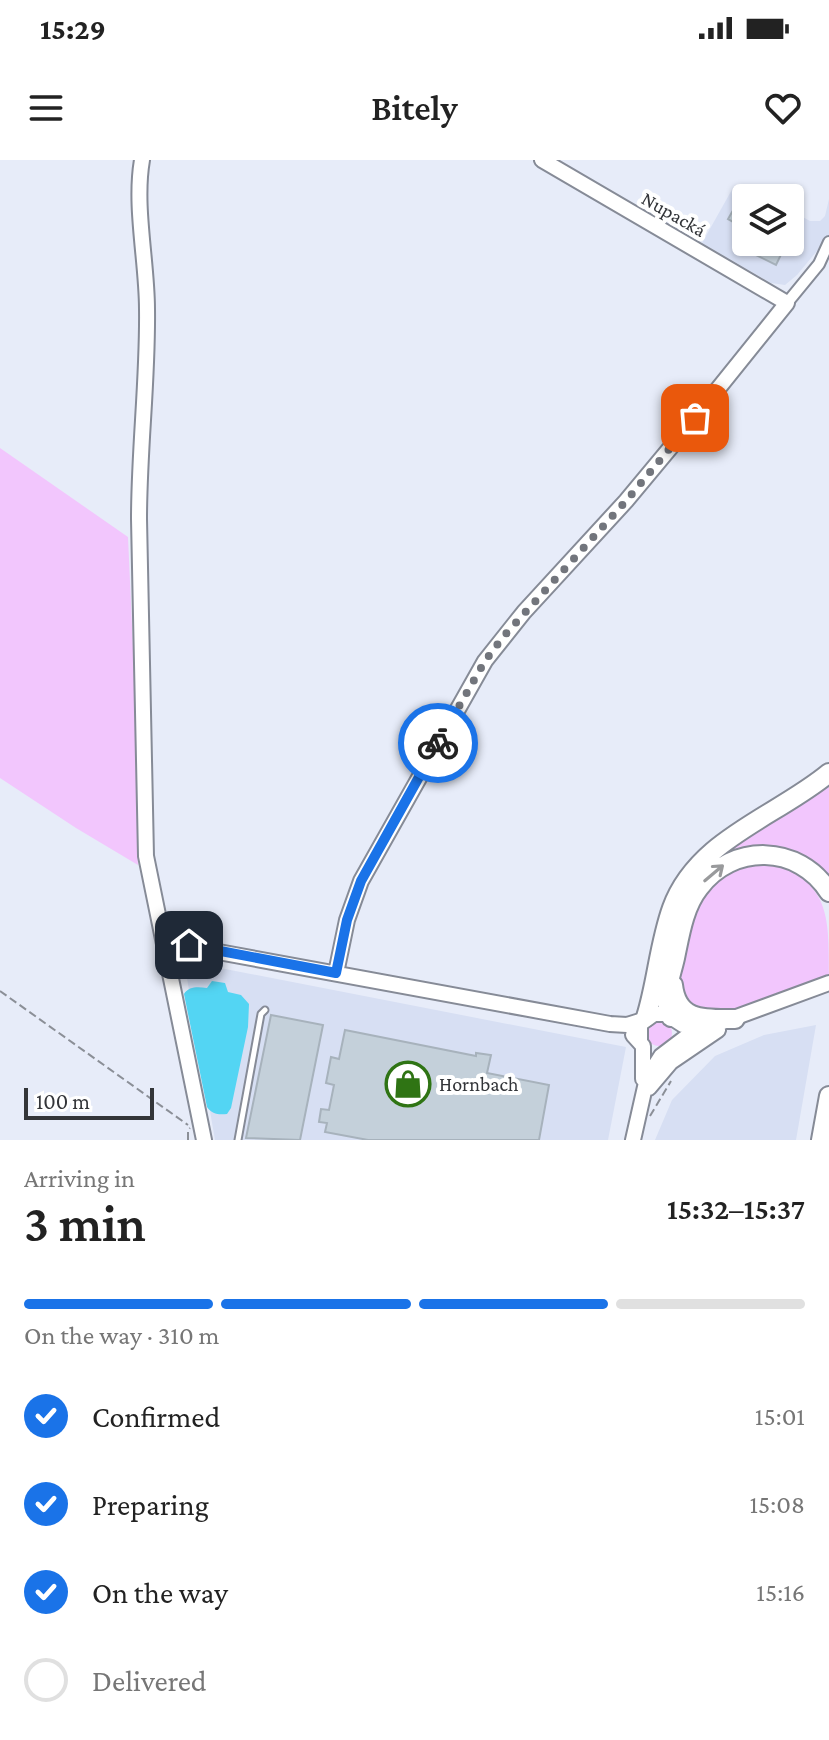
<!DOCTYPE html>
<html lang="en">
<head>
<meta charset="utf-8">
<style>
	:root { --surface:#fff; --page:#f2f2f2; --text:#222; --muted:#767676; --line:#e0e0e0; --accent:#1a73e8 }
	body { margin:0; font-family:"Crimson Pro",serif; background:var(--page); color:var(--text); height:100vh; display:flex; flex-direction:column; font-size:30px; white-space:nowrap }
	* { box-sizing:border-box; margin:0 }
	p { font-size:26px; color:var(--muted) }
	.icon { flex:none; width:44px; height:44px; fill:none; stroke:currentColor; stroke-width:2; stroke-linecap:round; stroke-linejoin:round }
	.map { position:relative; height:980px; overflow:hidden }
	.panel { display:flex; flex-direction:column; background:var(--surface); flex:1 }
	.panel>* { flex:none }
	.fabs { position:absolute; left:732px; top:24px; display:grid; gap:16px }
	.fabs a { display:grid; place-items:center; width:72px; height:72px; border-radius:8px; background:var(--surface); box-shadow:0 2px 6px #0004; font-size:40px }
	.scale { position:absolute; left:24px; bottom:20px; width:130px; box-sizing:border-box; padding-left:8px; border:4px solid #333539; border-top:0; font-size:22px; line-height:28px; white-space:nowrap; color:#333539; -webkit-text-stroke:6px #fff; paint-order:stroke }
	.pin { position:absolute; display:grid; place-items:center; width:68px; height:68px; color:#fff; margin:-34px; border-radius:16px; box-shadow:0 4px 12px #0006 }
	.courier { position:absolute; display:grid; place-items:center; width:80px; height:80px; margin:-40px; border:6px solid #1a73e8; border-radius:50%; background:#fff; color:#222; box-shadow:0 2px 10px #0007 }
	.overview em { font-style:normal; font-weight:600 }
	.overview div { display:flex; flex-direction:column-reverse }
	.overview { display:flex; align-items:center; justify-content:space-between; height:136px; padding:0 24px }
	h1 { font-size:52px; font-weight:600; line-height:60px }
	.bar { display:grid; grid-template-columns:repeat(4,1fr); gap:12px 8px; align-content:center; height:96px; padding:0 24px }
	.bar i { height:10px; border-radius:6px; background:var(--line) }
	.bar .on { background:var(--accent) }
	.bar p { grid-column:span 4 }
	ol { padding:0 24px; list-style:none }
	li { display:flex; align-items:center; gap:24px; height:88px }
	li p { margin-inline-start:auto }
	li .icon { padding:8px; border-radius:50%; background:var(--accent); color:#fff; stroke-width:4 }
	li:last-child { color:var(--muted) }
	li i { width:44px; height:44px; border:4px solid var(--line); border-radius:50% }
	.status { display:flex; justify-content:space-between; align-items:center; height:56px; padding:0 40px; background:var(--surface); direction:ltr }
	.status svg { height:22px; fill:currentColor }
	header { display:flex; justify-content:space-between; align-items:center; height:104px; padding:0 24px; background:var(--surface); font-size:36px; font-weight:600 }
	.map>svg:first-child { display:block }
	.built { fill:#d7dff3 }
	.green { fill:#f2c6fd }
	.water { fill:#53d5f3 }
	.building { fill:#c4d0da; stroke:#a7b2bc; stroke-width:2 }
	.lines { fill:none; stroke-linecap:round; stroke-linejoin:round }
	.lane-casing { stroke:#868b97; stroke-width:9 }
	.street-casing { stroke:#868b97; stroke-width:14 }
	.secondary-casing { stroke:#868b97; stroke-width:18 }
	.highway-casing { stroke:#868b97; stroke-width:22 }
	.path { stroke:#8b8f97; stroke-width:2; stroke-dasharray:8 4; stroke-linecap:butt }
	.lane { stroke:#fff; stroke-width:5 }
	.street { stroke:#fff; stroke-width:10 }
	.secondary { stroke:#fff; stroke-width:14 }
	.highway { stroke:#fff; stroke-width:18 }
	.oneway { stroke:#999a9c }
	.done { stroke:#72757c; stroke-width:8; stroke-dasharray:0 14.4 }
	.route { stroke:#1a73e8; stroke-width:10 }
	.labels { text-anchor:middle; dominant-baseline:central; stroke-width:8; stroke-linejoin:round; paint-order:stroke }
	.street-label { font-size:20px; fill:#333539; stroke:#fff }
	.poi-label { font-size:20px; fill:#333539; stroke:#fff; text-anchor:start }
</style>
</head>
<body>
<div class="status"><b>15:29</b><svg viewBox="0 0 49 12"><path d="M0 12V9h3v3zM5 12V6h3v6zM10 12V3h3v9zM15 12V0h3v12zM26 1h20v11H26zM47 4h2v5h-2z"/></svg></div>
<header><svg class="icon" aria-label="menu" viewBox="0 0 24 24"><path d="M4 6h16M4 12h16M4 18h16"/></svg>Bitely<svg class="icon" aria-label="heart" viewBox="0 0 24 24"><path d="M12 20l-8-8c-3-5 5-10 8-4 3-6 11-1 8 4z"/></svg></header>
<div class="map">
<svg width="829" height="980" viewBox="0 0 829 980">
	<rect width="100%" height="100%" fill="#e7ecf9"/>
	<!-- built -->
	<path class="built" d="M741 25 766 38H746V82H790V50L810 61H820L825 56 829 39V88L821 86 797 115 785 125 771 123 702 83 734 26Z
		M184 801 626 887 608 980H215Z
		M816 865 796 980H655L672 940 715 896 764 875Z"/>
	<!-- green -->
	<path class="green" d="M0 288 128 377 141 666 137 690 138 705 76 668 0 618Z
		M829 620V719L800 697 709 707 661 848H658L705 706Z
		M773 702C829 725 829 754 829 815L718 855 689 849C685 842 679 833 678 826 672 794 701 725 730 710 743 703 759 703 773 702Z
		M646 873a13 13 0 1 1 26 0a13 13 0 1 1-26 0Z"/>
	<!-- water -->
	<path class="water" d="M212 821 225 823 228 832 241 835 249 844 248 867 231 948 227 954C218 955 212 954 207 947L184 834C189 826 198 827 207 828Z"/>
	<!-- building -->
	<path class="building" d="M740 38 746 41V69L728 59Z
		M762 82H787L776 105 756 95Z
		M271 855 323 865 300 980 246 978Z
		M345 870 476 896V893L491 895 487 913 549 925 539 980H368L325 972 327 963 319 962 321 949 329 950 334 925 326 923 331 897 339 899Z"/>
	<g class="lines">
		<!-- lane casing -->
		<g class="lane-casing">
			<path id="lane" d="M238 980 261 854 265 850"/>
		</g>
		<!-- street casing -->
		<g class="street-casing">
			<path id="street" d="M787 143 819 104 829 82"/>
		</g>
		<!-- secondary casing -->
		<g class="secondary-casing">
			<path id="secondary" d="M142 0C134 46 147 102 147 149 148 219 139 289 139 359L146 696 204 980
				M164 782 610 864 627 865 643 860
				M336 813 347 760 361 721 485 501 524 452 626 341 676 281 787 143 542 0
				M633 875 643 886V919
				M640 882V864L654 854H666L683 865 702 866
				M649 928 671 902 718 870
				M633 980 647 918 661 896 690 874 829 823"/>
		</g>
		<!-- highway casing -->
		<g class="highway-casing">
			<path id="highway" d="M673 825C677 862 705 859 735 859
				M646 857C657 822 659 784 672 748 697 679 776 657 829 613
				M671 857C662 835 670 820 675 798 680 774 684 747 699 728 732 683 799 684 829 732
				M821 980 829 936"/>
		</g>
		<!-- path -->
		<path class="path" d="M0 831 188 965
			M650 956 671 921
			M188 980V970L190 968"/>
		<!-- lane -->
		<use href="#lane" class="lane"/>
		<!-- street -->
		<use href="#street" class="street"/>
		<!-- secondary -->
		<use href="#secondary" class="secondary"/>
		<!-- highway -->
		<use href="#highway" class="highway"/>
	</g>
	<!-- one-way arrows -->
	<defs><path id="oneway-shaft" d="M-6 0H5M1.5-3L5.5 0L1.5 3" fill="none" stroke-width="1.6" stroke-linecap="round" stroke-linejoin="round" transform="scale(2)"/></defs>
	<use class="oneway" href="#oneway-shaft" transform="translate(714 713) rotate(-40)"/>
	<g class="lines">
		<!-- done -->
		<path class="done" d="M438 583 485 501 503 477 626 341 695 258"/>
		<!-- route -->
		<path class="route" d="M189 785 336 813 347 760 361 721 438 583"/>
	</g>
	<!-- icons -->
	<defs>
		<g id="shop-ring" transform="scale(2.3)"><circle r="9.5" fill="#fff" stroke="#2f7414" stroke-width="1.5"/><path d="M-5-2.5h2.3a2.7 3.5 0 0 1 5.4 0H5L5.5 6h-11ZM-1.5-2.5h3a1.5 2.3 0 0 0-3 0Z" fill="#2f7414"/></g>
	</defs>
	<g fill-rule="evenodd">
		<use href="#shop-ring" x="408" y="924"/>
	</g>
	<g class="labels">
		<!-- street labels -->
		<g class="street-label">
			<text transform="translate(674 54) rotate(30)">Nupacká</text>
		</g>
		<!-- poi labels -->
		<g class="poi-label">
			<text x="439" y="924">Hornbach</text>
		</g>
	</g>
</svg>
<div class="fabs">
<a><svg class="icon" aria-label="layers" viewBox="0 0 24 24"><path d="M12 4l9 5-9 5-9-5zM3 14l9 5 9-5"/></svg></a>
</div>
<div class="scale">100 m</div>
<div class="pin" style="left:695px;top:258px;background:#ea580c"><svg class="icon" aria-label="bag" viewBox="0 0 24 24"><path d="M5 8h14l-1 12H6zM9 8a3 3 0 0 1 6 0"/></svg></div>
<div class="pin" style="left:189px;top:785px;background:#1f2937"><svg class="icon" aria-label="home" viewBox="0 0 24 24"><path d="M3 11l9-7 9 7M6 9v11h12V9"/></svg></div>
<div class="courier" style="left:438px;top:583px"><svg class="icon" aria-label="bike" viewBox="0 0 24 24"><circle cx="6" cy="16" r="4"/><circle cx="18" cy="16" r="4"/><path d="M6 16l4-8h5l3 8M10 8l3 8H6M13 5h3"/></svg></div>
</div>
<section class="panel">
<div class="overview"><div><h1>3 min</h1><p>Arriving in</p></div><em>15:32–15:37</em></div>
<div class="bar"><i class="on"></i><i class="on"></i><i class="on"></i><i></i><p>On the way · 310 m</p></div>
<ol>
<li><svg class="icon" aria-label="check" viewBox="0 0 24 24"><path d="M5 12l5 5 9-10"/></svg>Confirmed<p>15:01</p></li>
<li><svg class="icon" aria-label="check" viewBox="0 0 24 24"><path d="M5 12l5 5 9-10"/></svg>Preparing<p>15:08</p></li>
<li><svg class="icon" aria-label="check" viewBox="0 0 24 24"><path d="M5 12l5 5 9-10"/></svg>On the way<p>15:16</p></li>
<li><i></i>Delivered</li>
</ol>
</section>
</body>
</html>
